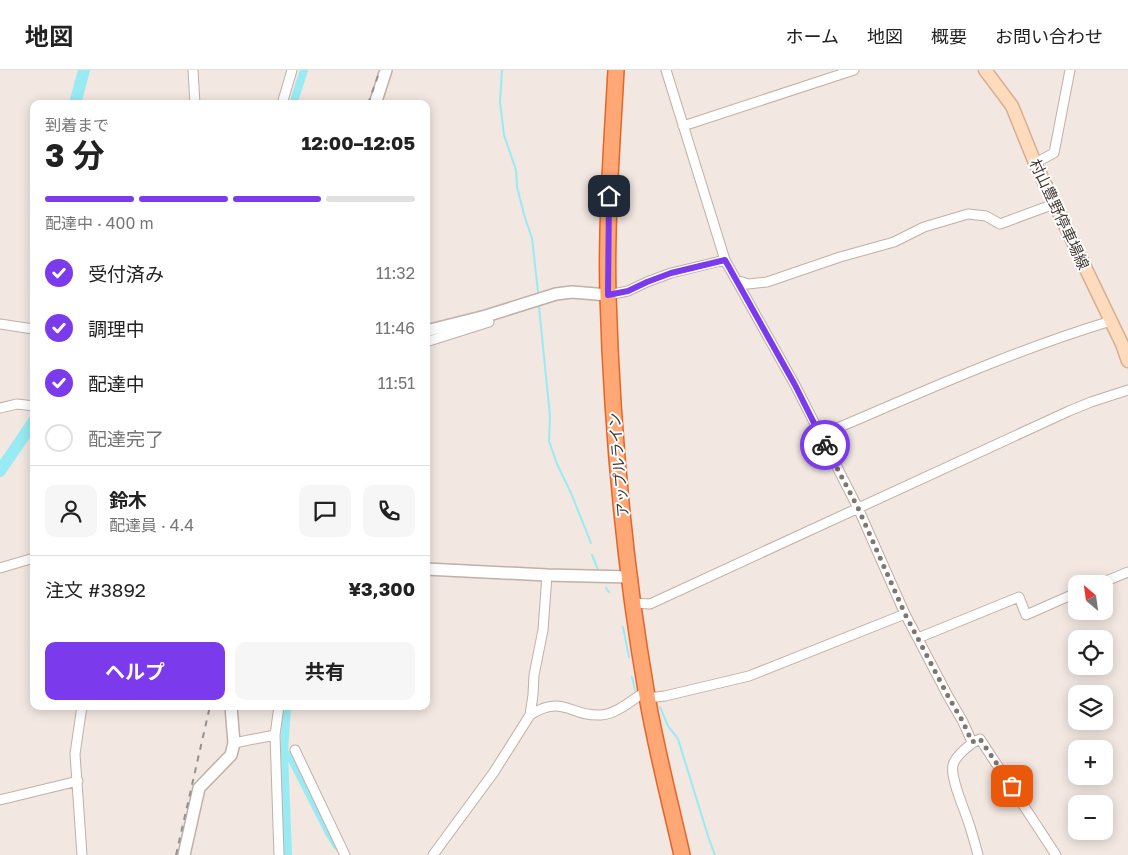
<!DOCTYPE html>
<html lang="ja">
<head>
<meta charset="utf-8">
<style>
	:root { --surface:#fff; --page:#f6f6f6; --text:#222; --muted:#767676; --line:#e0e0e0; --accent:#7c3aed }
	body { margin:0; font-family:"Golos Text","Noto Sans JP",sans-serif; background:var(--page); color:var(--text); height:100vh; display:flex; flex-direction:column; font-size:19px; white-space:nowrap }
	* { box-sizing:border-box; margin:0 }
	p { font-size:16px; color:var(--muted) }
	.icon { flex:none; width:28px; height:28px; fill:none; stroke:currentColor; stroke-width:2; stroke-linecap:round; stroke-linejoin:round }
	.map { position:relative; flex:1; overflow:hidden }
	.details { position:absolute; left:30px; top:30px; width:400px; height:610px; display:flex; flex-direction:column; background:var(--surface); border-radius:10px; box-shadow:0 2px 12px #0003 }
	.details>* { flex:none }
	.needle { width:32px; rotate:331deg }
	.buttons { position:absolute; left:1068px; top:505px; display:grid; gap:10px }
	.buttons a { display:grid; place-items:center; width:45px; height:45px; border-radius:10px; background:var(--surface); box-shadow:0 2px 12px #0003; font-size:25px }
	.pin { position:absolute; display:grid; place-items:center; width:42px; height:42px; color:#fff; margin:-21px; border-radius:10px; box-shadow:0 2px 8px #0006 }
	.courier { position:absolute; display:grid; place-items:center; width:50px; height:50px; margin:-25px; border:4px solid #7c3aed; border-radius:50%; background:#fff; color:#222; box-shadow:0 1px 6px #0007 }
	.overview em { font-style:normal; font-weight:700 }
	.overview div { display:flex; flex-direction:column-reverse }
	.overview { display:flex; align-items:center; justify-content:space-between; height:85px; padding:0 15px }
	h1 { font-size:32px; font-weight:700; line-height:38px }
	.bar { display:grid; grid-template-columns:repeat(4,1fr); gap:8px 5px; align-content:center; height:60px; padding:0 15px }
	.bar i { height:6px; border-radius:4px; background:var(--line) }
	.bar .selected { background:var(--accent) }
	.bar p { grid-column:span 4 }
	.line { display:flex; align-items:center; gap:12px; padding:0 15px; border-top:1px solid var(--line) }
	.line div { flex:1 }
	.round { display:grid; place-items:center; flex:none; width:52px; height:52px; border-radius:10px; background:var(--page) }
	ol { padding:0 15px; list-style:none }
	li { display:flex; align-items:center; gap:15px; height:55px }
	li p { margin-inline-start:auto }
	li .icon { padding:5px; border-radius:50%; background:var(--accent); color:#fff; stroke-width:4 }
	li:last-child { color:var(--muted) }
	li i { width:28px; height:28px; border:2px solid var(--line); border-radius:50% }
	.button { display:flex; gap:10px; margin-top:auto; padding:10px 15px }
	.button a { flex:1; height:58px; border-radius:10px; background:var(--accent); color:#fff; font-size:20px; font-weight:700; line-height:58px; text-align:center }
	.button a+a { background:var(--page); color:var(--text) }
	header { display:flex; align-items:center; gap:30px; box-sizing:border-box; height:70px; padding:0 25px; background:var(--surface); border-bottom:1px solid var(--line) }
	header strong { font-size:24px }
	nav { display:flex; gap:28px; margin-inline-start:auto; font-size:18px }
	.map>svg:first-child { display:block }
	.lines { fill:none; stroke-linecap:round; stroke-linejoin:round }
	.stream { stroke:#98ebf3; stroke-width:2 }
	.canal { stroke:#98ebf3; stroke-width:8 }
	.river { stroke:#98ebf3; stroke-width:12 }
	.minor-casing { stroke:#c0b0a6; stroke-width:11 }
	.tertiary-casing { stroke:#c0b0a6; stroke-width:14 }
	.secondary-casing { stroke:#d8ae90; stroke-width:15 }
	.trunk-casing { stroke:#e56428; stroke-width:18 }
	.minor { stroke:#fff; stroke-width:9 }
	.tertiary { stroke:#fff; stroke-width:11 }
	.secondary { stroke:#ffdbbe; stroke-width:12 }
	.trunk { stroke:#ffa876; stroke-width:15 }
	.rail { stroke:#929292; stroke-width:2; stroke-dasharray:6 6; stroke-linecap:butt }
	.done { stroke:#80756f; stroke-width:5; stroke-dasharray:0 9 }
	.route { stroke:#7c3aed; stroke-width:6 }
	.labels { text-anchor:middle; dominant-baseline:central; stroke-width:4; stroke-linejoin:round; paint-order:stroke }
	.street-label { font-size:15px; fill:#433732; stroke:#fff }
</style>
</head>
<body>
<header>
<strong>地図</strong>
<nav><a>ホーム</a><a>地図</a><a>概要</a><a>お問い合わせ</a></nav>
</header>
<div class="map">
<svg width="1128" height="785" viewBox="0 0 1128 785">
	<rect width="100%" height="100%" fill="#f2e7e1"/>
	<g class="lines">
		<!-- stream -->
		<path class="stream" d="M502 0 500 32 504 65 516 100 517 117 525 148 532 168 538 222
			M539 237 550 346 549 371 557 394 571 423 591 473
			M592 485 599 502
			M606 518 609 522
			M623 557 629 587
			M632 607 635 620
			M660 637 668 656 678 669 709 769 715 785"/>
		<!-- canal -->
		<path class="canal" d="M295 28 304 0
			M287 636 284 683 288 785
			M284 683 290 686 329 763 337 776"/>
		<!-- river -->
		<path class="river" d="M75 34 84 0
			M0 401 34 351"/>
		<!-- minor casing -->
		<g class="minor-casing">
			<path id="minor" d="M193 0 195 34
				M666 0 725 190 795 315 858 438 905 544 948 626 963 652 972 672
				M282 34 292 0
				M683 56 854 0
				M1035 93 1054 83 1070 0
				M736 210 748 214 767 212 840 187 894 172 924 157 968 144 986 146 1000 154 1054 134
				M608 225 628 221 647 212 671 203 725 190
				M0 254 33 259
				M426 272 489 252 486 246
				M0 338 17 334 34 336
				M821 365C916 325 1011 281 1111 251
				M0 498 34 488
				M1099 514 1128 502
				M633 533 650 534 1069 341 1091 332 1128 320
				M918 568 1019 527 1026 545 1076 523
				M647 628 665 626 749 606 905 544
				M82 636 75 684 82 785
				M279 636 275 665 279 785
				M530 645 533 625 534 605 543 560 547 505
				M234 673 275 665
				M295 680 345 785
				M0 730 78 711
				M433 785 494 702 530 645C564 624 570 647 601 645 617 644 633 629 646 621
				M978 785C975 774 972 762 968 751 964 738 950 708 953 695 955 686 972 672 980 669L1056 785"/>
		</g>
		<!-- tertiary casing -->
		<g class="tertiary-casing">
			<path id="tertiary" d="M375 34 386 0
				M426 261 486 246 556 224 572 222 608 225
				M426 499 547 505 629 507
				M184 785 199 718 231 685 234 673 231 636"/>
		</g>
		<!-- secondary casing -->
		<g class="secondary-casing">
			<path id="secondary" d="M985 0 1012 36 1035 93 1122 274 1128 291"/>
		</g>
		<!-- trunk casing -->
		<g class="trunk-casing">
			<path id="trunk" d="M616 0C612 75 606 151 608 226 612 360 624 494 647 626 656 679 670 732 682 785"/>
		</g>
		<!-- minor -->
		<use href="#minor" class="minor"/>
		<!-- tertiary -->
		<use href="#tertiary" class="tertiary"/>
		<!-- secondary -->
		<use href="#secondary" class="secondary"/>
		<!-- trunk -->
		<use href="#trunk" class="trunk"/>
		<!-- rail -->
		<path class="rail" d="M368 34 380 0
			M176 785 210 636"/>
	</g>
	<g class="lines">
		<!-- done -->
		<path class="done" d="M825 375 858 438 905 544 948 626 963 652 972 672 980 669 1012 716"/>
		<!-- route -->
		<path class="route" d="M609 126 608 225 628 221 647 212 671 203 725 190 795 315 825 375"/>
	</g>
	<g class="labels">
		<!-- street labels -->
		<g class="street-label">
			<text transform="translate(1060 144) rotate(65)">村山豊野停車場線</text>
			<text transform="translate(618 395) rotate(-95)">アップルライン</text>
		</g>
	</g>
</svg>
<div class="buttons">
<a><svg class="needle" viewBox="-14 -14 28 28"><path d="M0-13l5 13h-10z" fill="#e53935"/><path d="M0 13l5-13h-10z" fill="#767676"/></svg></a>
<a><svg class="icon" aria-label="locate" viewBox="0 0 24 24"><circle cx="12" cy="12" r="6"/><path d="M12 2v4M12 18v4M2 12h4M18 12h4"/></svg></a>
<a><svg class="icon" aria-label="layers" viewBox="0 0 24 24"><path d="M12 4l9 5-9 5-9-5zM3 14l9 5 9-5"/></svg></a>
<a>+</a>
<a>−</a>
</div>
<div class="pin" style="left:1012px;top:716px;background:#ea580c"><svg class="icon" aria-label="bag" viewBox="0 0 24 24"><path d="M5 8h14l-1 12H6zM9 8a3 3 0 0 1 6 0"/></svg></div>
<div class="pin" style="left:609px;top:126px;background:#1f2937"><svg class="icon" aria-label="home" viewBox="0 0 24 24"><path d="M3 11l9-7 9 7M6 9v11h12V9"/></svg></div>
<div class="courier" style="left:825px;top:375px"><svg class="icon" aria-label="bike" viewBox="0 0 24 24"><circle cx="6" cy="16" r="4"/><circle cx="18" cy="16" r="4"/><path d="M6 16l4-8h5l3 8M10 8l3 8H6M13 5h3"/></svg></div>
<section class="details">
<div class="overview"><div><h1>3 分</h1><p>到着まで</p></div><em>12:00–12:05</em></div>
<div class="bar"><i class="selected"></i><i class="selected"></i><i class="selected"></i><i></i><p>配達中 · 400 m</p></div>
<ol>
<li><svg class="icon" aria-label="check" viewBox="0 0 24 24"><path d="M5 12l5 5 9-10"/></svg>受付済み<p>11:32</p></li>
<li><svg class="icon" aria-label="check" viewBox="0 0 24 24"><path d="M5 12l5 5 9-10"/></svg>調理中<p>11:46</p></li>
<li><svg class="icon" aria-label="check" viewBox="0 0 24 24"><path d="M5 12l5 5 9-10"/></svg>配達中<p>11:51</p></li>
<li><i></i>配達完了</li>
</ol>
<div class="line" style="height:90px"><a class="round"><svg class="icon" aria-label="person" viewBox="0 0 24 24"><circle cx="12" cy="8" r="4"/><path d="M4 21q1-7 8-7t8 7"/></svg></a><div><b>鈴木</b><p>配達員 · 4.4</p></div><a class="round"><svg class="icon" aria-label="chat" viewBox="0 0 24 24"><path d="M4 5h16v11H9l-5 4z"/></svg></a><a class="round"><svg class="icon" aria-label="phone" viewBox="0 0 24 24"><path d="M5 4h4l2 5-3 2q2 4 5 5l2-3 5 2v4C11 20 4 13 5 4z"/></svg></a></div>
<div class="line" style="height:65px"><div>注文 #3892</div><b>¥3,300</b></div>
<div class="button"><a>ヘルプ</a><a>共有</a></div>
</section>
</div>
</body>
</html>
